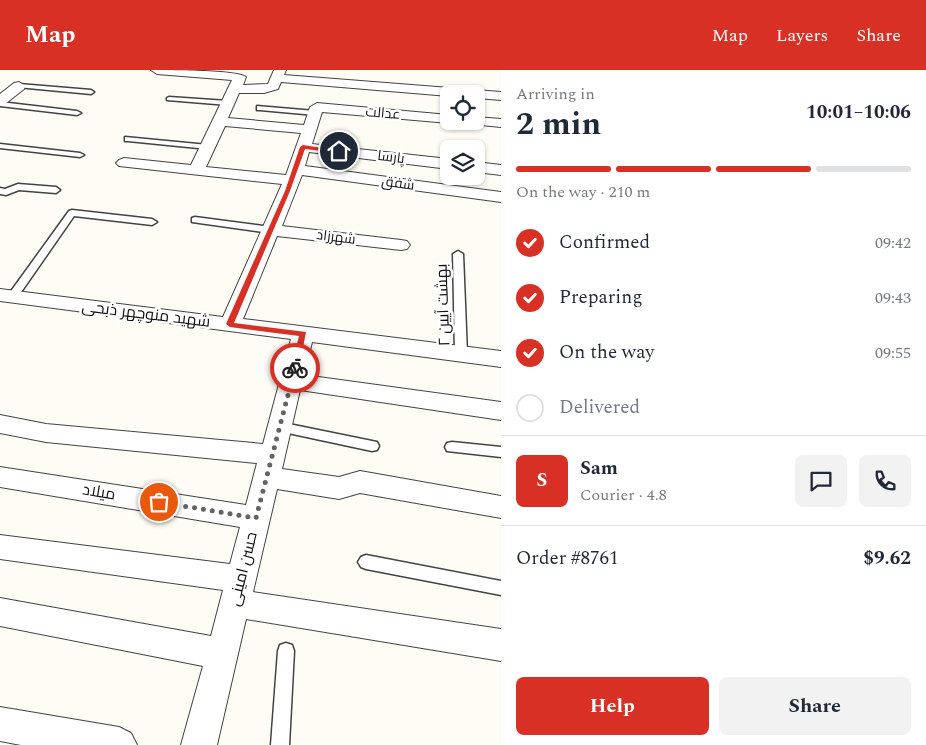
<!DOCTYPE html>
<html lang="en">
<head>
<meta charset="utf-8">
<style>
	:root { --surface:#fff; --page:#f2f2f3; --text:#1f2937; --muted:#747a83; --line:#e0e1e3; --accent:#d93025 }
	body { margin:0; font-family:Spectral,Cairo,serif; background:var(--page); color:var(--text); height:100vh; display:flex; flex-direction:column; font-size:19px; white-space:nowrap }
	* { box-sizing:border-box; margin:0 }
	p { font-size:16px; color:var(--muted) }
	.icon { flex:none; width:28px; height:28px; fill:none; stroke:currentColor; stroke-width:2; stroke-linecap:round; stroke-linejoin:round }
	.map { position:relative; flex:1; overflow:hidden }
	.details { display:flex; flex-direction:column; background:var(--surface); width:425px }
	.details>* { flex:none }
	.fabs { position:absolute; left:440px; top:15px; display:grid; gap:10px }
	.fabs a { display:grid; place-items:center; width:45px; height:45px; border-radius:8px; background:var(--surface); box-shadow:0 1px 4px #0004; font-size:25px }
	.pin { position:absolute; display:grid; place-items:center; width:42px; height:42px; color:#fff; margin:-21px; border:2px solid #fff; border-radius:50%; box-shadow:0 1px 5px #0007 }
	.courier { position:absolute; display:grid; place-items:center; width:50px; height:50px; margin:-25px; border:4px solid #d93025; border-radius:50%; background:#fff; color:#222; box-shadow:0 1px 6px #0007 }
	.headline em { font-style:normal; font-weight:700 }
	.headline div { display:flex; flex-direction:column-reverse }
	.headline { display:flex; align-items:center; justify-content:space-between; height:85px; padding:0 15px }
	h1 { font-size:32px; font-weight:700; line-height:38px }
	.bar { display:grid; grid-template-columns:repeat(4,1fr); gap:8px 5px; align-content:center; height:60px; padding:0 15px }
	.bar i { height:6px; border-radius:4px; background:var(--line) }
	.bar .on { background:var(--accent) }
	.bar p { grid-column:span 4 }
	.line { display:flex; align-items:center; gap:12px; padding:0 15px; border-top:1px solid var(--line) }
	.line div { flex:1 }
	.round { display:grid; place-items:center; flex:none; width:52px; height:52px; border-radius:8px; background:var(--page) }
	ol { padding:0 15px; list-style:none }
	li { display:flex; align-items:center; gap:15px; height:55px }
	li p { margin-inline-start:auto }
	li .icon { padding:5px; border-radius:50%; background:var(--accent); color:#fff; stroke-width:4 }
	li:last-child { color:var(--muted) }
	li i { width:28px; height:28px; border:2px solid var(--line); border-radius:50% }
	.button { display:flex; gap:10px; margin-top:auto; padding:10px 15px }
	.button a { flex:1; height:58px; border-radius:8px; background:var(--accent); color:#fff; font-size:20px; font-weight:700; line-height:58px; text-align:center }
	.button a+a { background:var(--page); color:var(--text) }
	header { display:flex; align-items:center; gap:30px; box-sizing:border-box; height:70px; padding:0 25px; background:var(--accent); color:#fff }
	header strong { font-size:24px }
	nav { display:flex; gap:28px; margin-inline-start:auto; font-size:18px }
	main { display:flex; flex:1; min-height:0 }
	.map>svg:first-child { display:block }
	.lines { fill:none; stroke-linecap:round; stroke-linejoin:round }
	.lane-casing { stroke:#434343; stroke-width:3 }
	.street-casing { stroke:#434343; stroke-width:2 }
	.lane { fill:#fff; fill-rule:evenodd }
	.street { fill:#fff; fill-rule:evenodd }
	.route { fill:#d93025 }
	.done { stroke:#636360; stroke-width:5; stroke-dasharray:0 9 }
	.labels { text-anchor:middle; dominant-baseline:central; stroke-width:5; stroke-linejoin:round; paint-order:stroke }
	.far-street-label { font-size:14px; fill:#101010; stroke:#fff }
	.street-label { font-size:16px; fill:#101010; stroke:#fff }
</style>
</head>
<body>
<header>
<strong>Map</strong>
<nav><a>Map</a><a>Layers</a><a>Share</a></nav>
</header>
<main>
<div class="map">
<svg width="501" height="675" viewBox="0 0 501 675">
	<rect width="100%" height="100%" fill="#fefcf4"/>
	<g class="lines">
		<!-- lane casing -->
		<g class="lane-casing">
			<path id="lane" d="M19 14 91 20 94 22 91 24 17 17 16 16Z
				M169 27 228 31 232 33 228 35 167 30V28Z
				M0 32 77 41 81 43 77 45 0 36Z
				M257 36 315 41 319 43 315 45 260 40H257Z
				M125 67 208 75 212 77 208 79 128 71H125Z
				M0 74 80 83 84 85 80 87 0 78Z
				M18 114 56 117 60 120 56 123 19 120 6 125 0 124V118L5 119Z
				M72 140 152 149 157 152 152 155 74 146 17 228H9L8 226 9 224 69 141Z
				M195 147 271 157 276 160 271 163 192 152V148Z
				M458 181 463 184 467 284 461 288 455 284 453 184Z
				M279 352 372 371 377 372 379 376 377 380 372 381 274 360 273 357 274 354Z
				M452 372 501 377V387L447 381 445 377 447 373Z
				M366 485 501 511V525L366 499 361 497 358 492 361 487Z
				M286 573 292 575 294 581 289 675H271L278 581 280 575Z"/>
		</g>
		<!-- street casing -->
		<g class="street-casing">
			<path id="street" d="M151 0C167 0 238 0 246 7L243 15 268 14 274 0H286L284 5 501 22V30L476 28V24H449V26L281 12 278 19 264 23H239L228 48 304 55 310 37 317 33 449 45V51L454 52 449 53 322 42 312 74 449 89V99L309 82 305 96 501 122V132L302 105 282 156 401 170 407 171 410 175 407 179 401 180 277 166 243 249 501 281V297L312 272 304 305 501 332V350L300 320 282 399 339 407 360 401 501 426V448L360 423 339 429 277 419 253 522 501 559V591L246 549 217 675H181L203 596 0 556V528L211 566 223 520 0 489V465L230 494 240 457 0 417V397L246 435 257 393 46 372 0 363V345L46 354 263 374 291 269 0 231V219L223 247 282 114 119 96 116 93 119 90 124 88 191 95 232 10 157 4ZM225 56 301 63 286 105 206 97Z
				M19 12 25 16 24 19 5 34 0 35V24L14 13Z
				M476 47 501 49V57L471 54 469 51H476Z
				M476 92 501 95V105L476 102Z
				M0 637 119 657 131 663 137 675H21L0 671Z"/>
		</g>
		<!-- lane -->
		<use href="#lane" class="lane"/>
		<!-- street -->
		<use href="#street" class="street"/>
	</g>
	<!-- route -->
	<path class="route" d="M303 75 342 81 339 83 305 79 290 121 234 253 306 262 299 298 295 300 291 298 299 266 230 257 226 254 285 121 300 77Z"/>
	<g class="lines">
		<!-- done -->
		<path class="done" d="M159 432 256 448 295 298"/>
	</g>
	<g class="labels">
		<!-- far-street labels -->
		<g class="far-street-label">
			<text transform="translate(383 43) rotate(5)">عدالت</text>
			<text transform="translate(391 87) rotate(7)">پارسا</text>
			<text transform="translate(398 113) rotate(8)">شفق</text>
			<text transform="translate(336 167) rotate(7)">شهرزاد</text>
		</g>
		<!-- street labels -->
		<g class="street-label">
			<text transform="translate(443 235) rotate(-92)">بهشت آیین ۲</text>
			<text transform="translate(146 244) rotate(7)">شهید منوچهر ذبحی</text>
			<text transform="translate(99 422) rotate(9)">میلاد</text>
			<text transform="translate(243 499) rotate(-76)">حسن امینی</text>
		</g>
	</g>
</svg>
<div class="fabs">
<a><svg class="icon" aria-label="locate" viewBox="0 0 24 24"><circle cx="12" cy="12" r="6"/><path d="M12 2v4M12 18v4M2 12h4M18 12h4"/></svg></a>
<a><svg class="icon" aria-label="layers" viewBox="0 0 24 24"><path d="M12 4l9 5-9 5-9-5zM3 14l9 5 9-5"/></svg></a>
</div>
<div class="pin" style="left:159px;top:432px;background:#ea580c"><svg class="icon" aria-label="bag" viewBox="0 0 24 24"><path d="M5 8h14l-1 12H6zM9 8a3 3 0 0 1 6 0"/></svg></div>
<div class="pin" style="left:339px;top:81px;background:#1f2937"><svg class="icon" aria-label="home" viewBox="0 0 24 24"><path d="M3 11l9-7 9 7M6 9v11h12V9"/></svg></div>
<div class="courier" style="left:295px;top:298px"><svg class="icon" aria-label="bike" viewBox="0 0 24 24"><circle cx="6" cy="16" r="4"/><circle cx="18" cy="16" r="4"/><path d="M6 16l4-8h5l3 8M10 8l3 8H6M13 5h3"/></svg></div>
</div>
<section class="details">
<div class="headline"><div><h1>2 min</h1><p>Arriving in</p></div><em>10:01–10:06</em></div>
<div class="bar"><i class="on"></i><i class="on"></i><i class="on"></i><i></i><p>On the way · 210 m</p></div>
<ol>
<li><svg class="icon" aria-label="check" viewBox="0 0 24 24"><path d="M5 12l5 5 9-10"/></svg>Confirmed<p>09:42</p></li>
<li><svg class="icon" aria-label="check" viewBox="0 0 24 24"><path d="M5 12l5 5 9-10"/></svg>Preparing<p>09:43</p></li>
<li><svg class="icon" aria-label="check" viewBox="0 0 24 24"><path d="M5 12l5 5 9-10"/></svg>On the way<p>09:55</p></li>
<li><i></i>Delivered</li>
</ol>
<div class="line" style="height:90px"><b class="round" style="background:var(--accent);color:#fff">S</b><div><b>Sam</b><p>Courier · 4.8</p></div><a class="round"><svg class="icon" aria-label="chat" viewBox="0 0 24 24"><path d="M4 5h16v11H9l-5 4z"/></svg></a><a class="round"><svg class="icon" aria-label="phone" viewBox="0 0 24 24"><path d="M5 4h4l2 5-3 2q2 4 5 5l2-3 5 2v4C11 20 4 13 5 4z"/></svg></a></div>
<div class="line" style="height:65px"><div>Order #8761</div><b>$9.62</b></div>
<div class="button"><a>Help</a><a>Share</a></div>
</section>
</main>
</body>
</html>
